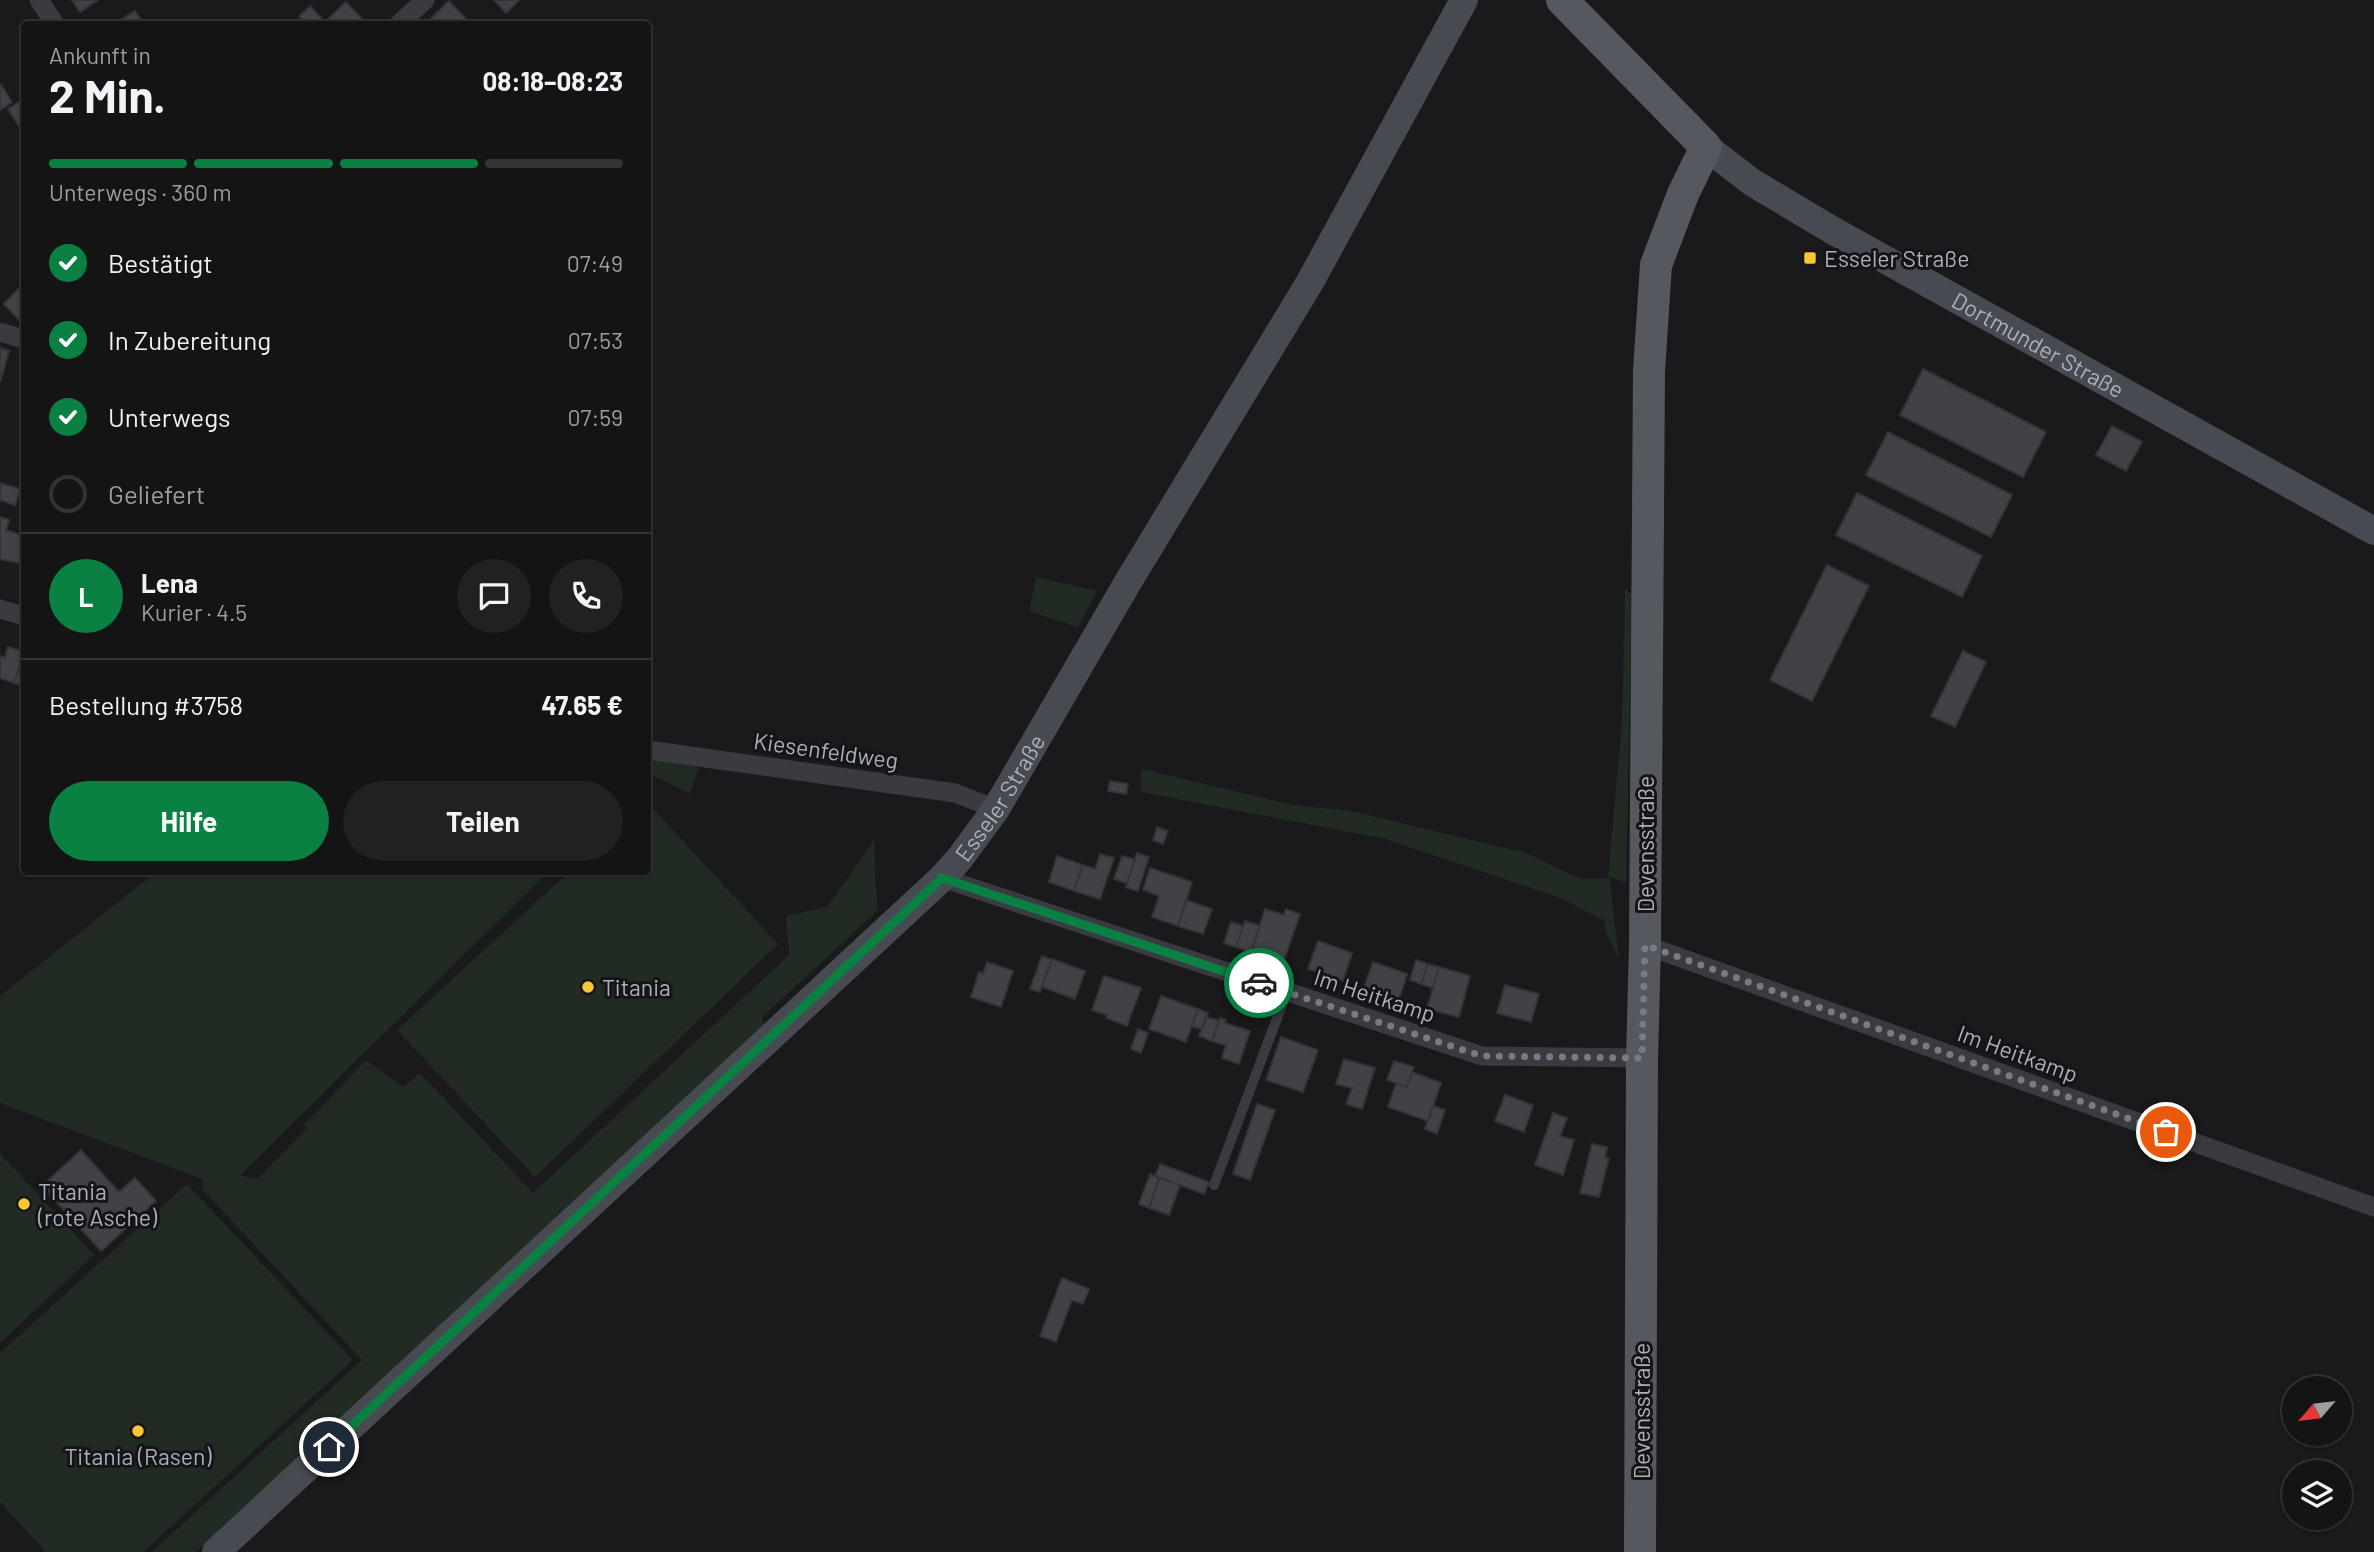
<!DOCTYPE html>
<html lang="de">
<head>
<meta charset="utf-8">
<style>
	:root { --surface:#141415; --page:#212122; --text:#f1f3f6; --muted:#9d9ea0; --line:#333334; --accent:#0b8043 }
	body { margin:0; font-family:Barlow,sans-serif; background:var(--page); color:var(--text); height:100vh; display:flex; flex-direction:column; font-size:26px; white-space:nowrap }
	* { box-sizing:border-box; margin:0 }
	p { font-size:23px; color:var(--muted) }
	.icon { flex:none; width:38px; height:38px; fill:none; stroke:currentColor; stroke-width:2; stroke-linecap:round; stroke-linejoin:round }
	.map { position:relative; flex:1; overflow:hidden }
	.side { position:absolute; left:21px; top:21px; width:630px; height:854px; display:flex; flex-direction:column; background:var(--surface); border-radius:7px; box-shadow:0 2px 5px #0004,0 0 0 2px var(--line) }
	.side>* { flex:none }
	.needle { width:46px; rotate:242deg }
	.controls { position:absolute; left:2282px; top:1376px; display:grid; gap:14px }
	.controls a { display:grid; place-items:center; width:70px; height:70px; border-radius:50%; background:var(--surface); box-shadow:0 2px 5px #0004,0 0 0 2px var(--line); font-size:35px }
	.pin { position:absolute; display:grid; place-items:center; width:60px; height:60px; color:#fff; margin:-30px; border:4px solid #fff; border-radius:50%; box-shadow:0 2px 7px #0007 }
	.courier { position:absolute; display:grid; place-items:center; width:70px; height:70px; margin:-35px; border:5px solid #0b8043; border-radius:50%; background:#fff; color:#222; box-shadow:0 2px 9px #0007 }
	.overview em { font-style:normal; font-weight:700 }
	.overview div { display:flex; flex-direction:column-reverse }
	.overview { display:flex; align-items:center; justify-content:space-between; height:119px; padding:0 28px }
	h1 { font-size:46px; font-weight:700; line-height:52px }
	.bar { display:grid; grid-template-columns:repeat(4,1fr); gap:10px 7px; align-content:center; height:84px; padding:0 28px }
	.bar i { height:9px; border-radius:5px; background:var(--line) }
	.bar .current { background:var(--accent) }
	.bar p { grid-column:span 4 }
	.line { display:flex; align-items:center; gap:18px; padding:0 28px; border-top:2px solid var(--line) }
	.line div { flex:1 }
	.round { display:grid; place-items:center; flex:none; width:74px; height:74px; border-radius:37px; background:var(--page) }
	ol { padding:0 28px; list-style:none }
	li { display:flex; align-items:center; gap:21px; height:77px }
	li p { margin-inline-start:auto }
	li .icon { padding:7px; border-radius:50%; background:var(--accent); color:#fff; stroke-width:4 }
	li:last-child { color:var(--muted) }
	li i { width:38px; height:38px; border:4px solid var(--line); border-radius:50% }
	.button { display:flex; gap:14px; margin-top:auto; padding:14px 28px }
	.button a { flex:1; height:80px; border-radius:42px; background:var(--accent); color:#fff; font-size:28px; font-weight:700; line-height:80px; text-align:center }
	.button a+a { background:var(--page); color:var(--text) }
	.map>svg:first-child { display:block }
	.green { fill:#212b23 }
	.building { fill:#414246; stroke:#343438; stroke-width:2 }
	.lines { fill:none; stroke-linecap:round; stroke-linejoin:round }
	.lane { stroke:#3a3b41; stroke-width:10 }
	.street { stroke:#3a3b41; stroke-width:19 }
	.secondary { stroke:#484a51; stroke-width:28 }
	.primary { stroke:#565860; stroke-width:32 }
	.done { stroke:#797b84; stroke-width:7; stroke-dasharray:0 12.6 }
	.route { stroke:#0b8043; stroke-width:9 }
	.poi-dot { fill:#f9c734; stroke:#151517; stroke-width:2.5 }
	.labels { text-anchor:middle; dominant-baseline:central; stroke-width:6; stroke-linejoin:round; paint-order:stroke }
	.poi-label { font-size:23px; fill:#acafbc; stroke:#151517; text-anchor:start }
	.street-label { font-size:23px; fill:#acafbc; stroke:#151517 }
</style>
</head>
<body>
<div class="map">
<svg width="2374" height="1552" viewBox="0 0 2374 1552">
	<rect width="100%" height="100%" fill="#1a1a1c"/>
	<!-- green -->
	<path class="green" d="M1036 577 1097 591 1078 627 1029 611Z
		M1625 588 1632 595 1626 883 1609 876 1619 959 1607 935 1604 921 1563 899 1386 839 1141 792V769L1293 805 1351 811 1526 853 1581 879 1608 878 1622 721Z
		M648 759 699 767 690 794 659 778 648 775Z
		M648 803 778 944 535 1177 397 1030 569 872H648Z
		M874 840 877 911 762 1017 765 1026 526 1250 196 1552H152L362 1360 203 1190 202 1179 0 1103V996L156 872H548L240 1175 257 1179 307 1128 304 1125 366 1060 403 1087 420 1073 533 1193 789 955 786 916 827 907Z
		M0 1153 94 1255 0 1343Z
		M187 1184 353 1360 143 1552H46L0 1502V1353Z"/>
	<!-- building -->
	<path class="building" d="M72 0H98L80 12Z
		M494 0H519L506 13Z
		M449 1 471 24H425Z
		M346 2 367 24H328L325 22Z
		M310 6 325 22 328 24H306L299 17Z
		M135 11 143 24H114Z
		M1 85 12 102 0 110V86Z
		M24 99V134L8 109Z
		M24 283V325L4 304Z
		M0 348 9 351 0 382Z
		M1923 369 2046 432 2023 477 1900 415Z
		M2112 426 2142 442 2126 471 2096 455Z
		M1888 432 2012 495 1991 537 1866 475Z
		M0 483 20 489 15 505 0 500Z
		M1857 493 1982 556 1962 597 1836 535Z
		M0 517 9 520 6 530 24 536V564L0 559Z
		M1827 565 1869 586 1812 701 1770 680Z
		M8 647 24 652 14 683 0 678V656L5 658Z
		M1963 651 1986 662 1955 727 1931 716Z
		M24 652V686L14 683Z
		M1110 781 1128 784 1126 794 1108 791Z
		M1157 827 1168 831 1163 844 1153 840Z
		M1137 853 1149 857 1138 891 1126 887Z
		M1100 854 1114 858 1100 899 1074 891 1083 865 1095 869Z
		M1057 856 1083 865 1074 891 1049 882Z
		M1122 856 1135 860 1127 883 1114 879Z
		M1150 868 1192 882 1178 926 1152 917 1159 896 1143 890Z
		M1186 900 1212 909 1203 934 1178 926Z
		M1265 909 1284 915 1286 909 1300 914 1283 963 1251 952Z
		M1245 921 1260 926 1251 952 1236 947Z
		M1231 922 1243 926 1236 947 1224 943Z
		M1318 941 1352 953 1343 981 1308 969Z
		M1042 956 1052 960 1040 992 1030 989Z
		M1052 959 1085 971 1075 999 1042 987Z
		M1416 960 1428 964 1421 984 1410 980Z
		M987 962 1013 971 1001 1007 971 997 979 972 983 974Z
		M1373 962 1407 974 1399 1000 1364 988Z
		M1428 964 1439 967 1433 988 1421 984Z
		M1439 967 1470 976 1459 1017 1427 1009Z
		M1104 976 1141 988 1127 1026 1106 1018 1107 1015 1092 1010Z
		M1505 985 1539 994 1531 1022 1497 1013Z
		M1161 996 1198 1009 1186 1042 1149 1029Z
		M1198 1009 1208 1013 1202 1029 1192 1026Z
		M1206 1017 1219 1021 1212 1041 1199 1036Z
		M1220 1018 1226 1020 1224 1023 1250 1031 1239 1064 1222 1058 1226 1045 1212 1041Z
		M1138 1029 1148 1033 1141 1053 1131 1049Z
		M1281 1037 1318 1050 1303 1092 1266 1080Z
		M1344 1059 1375 1068 1362 1109 1346 1104 1352 1088 1336 1084Z
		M1394 1061 1414 1067 1407 1087 1387 1080Z
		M1412 1072 1441 1083 1428 1121 1388 1107 1396 1084 1407 1087Z
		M1505 1095 1533 1105 1524 1132 1495 1121Z
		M1257 1104 1275 1110 1250 1180 1233 1174Z
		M1433 1106 1445 1110 1437 1134 1425 1129Z
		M1553 1113 1567 1118 1560 1136 1574 1140 1563 1175 1535 1165Z
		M1592 1144 1607 1147 1605 1158H1609L1599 1197 1580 1193Z
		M81 1150 119 1192 135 1178 156 1201 101 1251 42 1186Z
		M1160 1164 1209 1182 1204 1194 1155 1176Z
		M1150 1174 1159 1178 1149 1208 1139 1204Z
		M1159 1178 1180 1185 1169 1215 1149 1208Z
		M1062 1278 1089 1289 1083 1304 1072 1300 1056 1342 1040 1336Z"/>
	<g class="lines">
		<!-- lane -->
		<path class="lane" d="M1214 1185 1287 992"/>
		<!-- street -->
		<path class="street" d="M39 0 55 24
			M399 24 425 0
			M0 332 24 339
			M0 609 24 616
			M648 750 955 793 996 809
			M942 878 1482 1056 1642 1058
			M1645 945 2374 1207"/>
		<!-- secondary -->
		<g class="secondary">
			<path id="s1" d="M1706 147 1753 183 1832 230 2374 531"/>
			<path id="s2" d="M216 1552 942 878 960 858 996 809 1128 582 1310 282 1464 0"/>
		</g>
		<!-- primary -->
		<path class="primary" d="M1562 0 1706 147 1683 194 1656 265 1649 371 1645 945 1642 1058 1640 1552"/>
	</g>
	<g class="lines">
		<!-- done -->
		<path class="done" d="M1259 983 1482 1056 1642 1058 1645 945 2166 1132"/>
		<!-- route -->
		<path class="route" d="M329 1447 942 878 1259 983"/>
	</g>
	<!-- markers -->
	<g class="poi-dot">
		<rect x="1803" y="251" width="14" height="14" rx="3.5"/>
		<circle cx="588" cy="987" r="7"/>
		<circle cx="24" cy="1204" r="7"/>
		<circle cx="138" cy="1431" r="7"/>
	</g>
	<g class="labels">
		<!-- poi labels -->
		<g class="poi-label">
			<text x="1824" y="258">Esseler Straße</text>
			<text x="602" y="987">Titania</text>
			<text x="38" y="1191">Titania<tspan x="38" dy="26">(rote Asche)</tspan></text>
			<text x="138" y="1456" text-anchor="middle">Titania (Rasen)</text>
		</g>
		<!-- street labels -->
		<g class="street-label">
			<text stroke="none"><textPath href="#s1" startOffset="387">Dortmunder Straße</textPath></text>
			<text transform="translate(826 750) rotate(8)">Kiesenfeldweg</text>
			<text stroke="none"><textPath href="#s2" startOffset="1090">Esseler Straße</textPath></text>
			<text transform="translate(1645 844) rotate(-90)">Devensstraße</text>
			<text transform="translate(1375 995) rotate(18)">Im Heitkamp</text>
			<text transform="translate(2018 1053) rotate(20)">Im Heitkamp</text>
			<text transform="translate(1641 1411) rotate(-90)">Devensstraße</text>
		</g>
	</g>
</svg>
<div class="controls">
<a><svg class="needle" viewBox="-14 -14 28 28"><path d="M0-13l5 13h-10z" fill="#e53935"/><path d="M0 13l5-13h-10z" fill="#9d9ea0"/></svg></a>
<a><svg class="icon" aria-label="layers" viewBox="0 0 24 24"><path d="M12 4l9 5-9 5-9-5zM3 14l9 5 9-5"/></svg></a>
</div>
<div class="pin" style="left:2166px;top:1132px;background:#ea580c"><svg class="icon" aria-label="bag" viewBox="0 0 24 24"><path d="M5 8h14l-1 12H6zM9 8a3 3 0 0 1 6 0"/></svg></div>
<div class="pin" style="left:329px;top:1447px;background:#1f2937"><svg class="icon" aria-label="home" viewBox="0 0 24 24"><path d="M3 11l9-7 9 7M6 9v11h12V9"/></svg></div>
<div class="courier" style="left:1259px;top:983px"><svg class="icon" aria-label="car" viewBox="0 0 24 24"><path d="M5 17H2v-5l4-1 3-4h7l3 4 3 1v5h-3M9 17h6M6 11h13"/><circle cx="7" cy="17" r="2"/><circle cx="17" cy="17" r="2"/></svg></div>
<section class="side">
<div class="overview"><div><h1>2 Min.</h1><p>Ankunft in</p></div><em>08:18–08:23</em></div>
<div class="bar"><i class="current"></i><i class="current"></i><i class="current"></i><i></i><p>Unterwegs · 360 m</p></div>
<ol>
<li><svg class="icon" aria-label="check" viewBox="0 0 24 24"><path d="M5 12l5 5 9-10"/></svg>Bestätigt<p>07:49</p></li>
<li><svg class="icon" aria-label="check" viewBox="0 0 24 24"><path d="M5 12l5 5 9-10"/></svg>In Zubereitung<p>07:53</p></li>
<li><svg class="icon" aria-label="check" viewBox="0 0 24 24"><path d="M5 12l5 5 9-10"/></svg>Unterwegs<p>07:59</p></li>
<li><i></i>Geliefert</li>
</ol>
<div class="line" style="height:126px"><b class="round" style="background:var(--accent);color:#fff">L</b><div><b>Lena</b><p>Kurier · 4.5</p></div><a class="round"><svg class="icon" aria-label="chat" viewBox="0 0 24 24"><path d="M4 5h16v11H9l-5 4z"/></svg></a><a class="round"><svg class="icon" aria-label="phone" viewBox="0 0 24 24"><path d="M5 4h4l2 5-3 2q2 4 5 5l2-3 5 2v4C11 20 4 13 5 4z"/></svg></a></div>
<div class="line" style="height:91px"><div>Bestellung #3758</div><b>47.65 €</b></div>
<div class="button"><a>Hilfe</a><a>Teilen</a></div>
</section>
</div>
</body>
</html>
